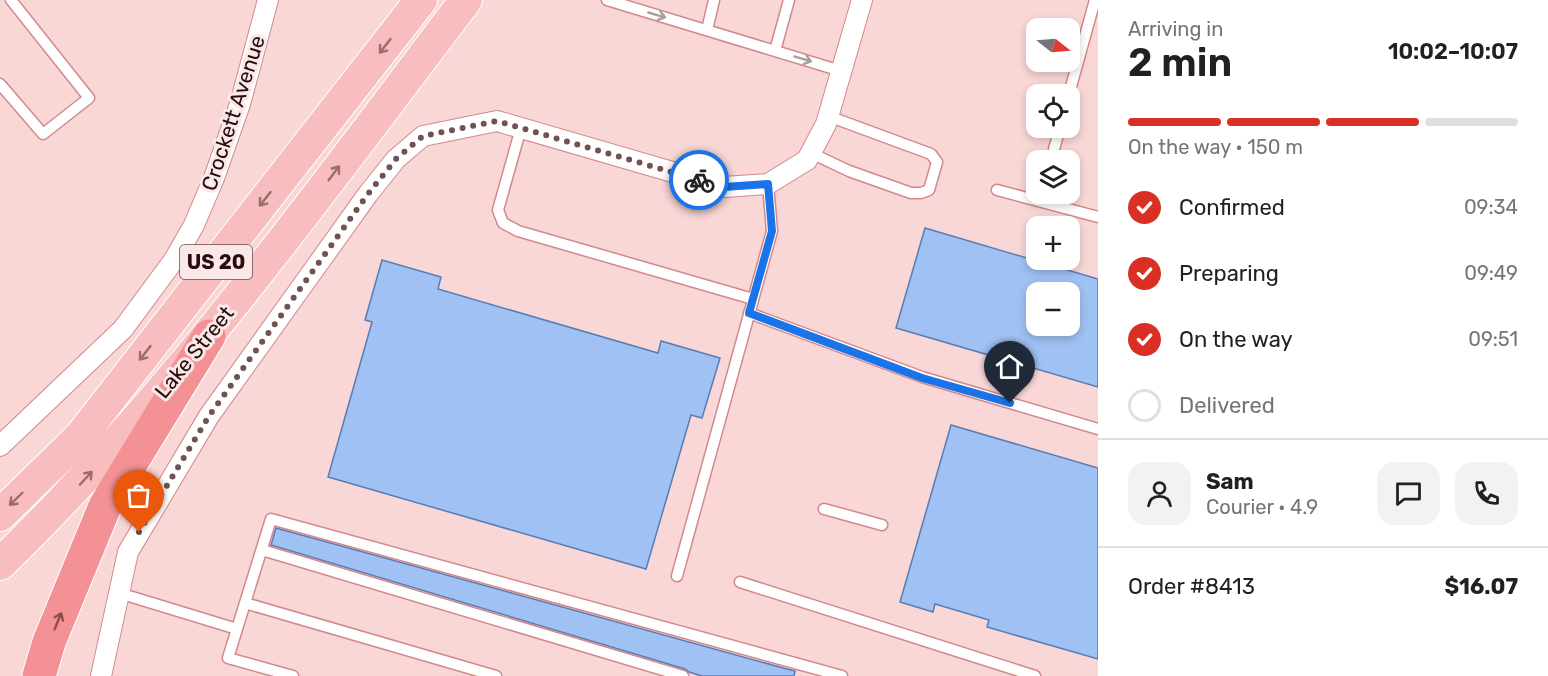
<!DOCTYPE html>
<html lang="en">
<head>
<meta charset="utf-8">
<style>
	:root { --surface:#fff; --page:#f2f2f2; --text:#202124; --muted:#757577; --line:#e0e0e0; --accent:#d93025 }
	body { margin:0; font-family:Rubik,sans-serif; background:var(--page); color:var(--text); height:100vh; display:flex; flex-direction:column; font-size:22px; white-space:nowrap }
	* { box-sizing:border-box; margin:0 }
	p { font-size:20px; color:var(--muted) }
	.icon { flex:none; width:33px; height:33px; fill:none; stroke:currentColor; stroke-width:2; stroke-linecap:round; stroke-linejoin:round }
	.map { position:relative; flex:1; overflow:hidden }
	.side { display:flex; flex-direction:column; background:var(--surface); width:450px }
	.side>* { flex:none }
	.needle { width:39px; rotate:107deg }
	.controls { position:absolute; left:1026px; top:18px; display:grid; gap:12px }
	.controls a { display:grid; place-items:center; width:54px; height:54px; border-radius:12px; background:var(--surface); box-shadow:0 3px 9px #0003; font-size:30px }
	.pin { position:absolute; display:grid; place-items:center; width:51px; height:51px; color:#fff; margin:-62px -26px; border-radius:50% 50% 50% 0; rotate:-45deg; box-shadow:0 0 6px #0007 }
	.pin .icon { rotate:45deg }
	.courier { position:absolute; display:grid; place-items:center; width:60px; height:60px; margin:-30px; border:4px solid #1a73e8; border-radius:50%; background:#fff; color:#222; box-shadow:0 2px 8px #0007 }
	.head em { font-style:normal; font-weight:600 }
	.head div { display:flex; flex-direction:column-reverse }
	.head { display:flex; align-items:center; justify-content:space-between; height:102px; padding:0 30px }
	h1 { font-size:39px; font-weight:600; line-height:45px }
	.bar { display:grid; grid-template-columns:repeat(4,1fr); gap:9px 6px; align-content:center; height:72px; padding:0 30px }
	.bar i { height:8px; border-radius:4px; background:var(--line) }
	.bar .on { background:var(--accent) }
	.bar p { grid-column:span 4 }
	.line { display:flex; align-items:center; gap:15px; padding:0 30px; border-top:2px solid var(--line) }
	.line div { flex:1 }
	.round { display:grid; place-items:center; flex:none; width:63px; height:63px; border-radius:18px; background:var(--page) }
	ol { padding:0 30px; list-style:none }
	li { display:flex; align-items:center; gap:18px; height:66px }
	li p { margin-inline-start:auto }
	li .icon { padding:6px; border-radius:50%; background:var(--accent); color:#fff; stroke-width:4 }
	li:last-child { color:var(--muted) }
	li i { width:33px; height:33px; border:3px solid var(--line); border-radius:50% }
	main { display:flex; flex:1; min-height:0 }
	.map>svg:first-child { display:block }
	.building { fill:#9fc1f3; stroke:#587cb3; stroke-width:1.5; fill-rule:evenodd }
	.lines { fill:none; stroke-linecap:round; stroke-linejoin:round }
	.lane-casing { stroke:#d5888a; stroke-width:13 }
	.street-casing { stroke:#d5888a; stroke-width:22 }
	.primary-casing { stroke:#fff; stroke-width:34 }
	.highway-casing { stroke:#fff; stroke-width:35 }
	.lane { stroke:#fff; stroke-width:10 }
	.street { stroke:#fff; stroke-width:20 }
	.primary { stroke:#f8bdbf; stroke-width:32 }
	.highway { stroke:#f39194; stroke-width:33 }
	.oneway { stroke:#a99d9e }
	.oneway2 { stroke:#9a6d6f }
	.oneway3 { stroke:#8d4e50 }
	.done { stroke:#705253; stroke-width:6; stroke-dasharray:0 10.8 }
	.route { stroke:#1a73e8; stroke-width:8 }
	.labels { text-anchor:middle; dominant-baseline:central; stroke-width:6; stroke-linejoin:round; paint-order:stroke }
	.shield { fill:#fae8e8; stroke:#664d4f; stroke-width:1.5 }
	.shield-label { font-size:20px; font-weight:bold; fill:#270b0d }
	.street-label { font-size:21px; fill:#270b0d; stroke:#fae8e8 }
</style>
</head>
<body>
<main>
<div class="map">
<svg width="1098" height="676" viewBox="0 0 1098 676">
	<rect width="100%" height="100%" fill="#f8d7d6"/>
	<!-- building -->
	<path class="building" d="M925 228 1098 279V387L896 328ZM1036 292H1070V326H1036Z
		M382 260 441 277 438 289 658 353 661 341 720 358 702 418 691 415 646 569 328 477 372 322 365 320Z
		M951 425 1098 468V659L987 627 989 620 935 604 933 612 900 602Z
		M276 528 787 669 795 671 794 676H702L689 672 685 669 271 545Z"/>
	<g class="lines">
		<!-- lane casing -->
		<g class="lane-casing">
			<path id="lane" d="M607 0 841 71
				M707 30 714 0
				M775 51 789 0
				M0 84 43 134 89 98 11 0
				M1069 94 1095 0
				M521 128 498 210 503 223 518 231 753 299
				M1054 149 1060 128
				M811 153 849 171 911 193H921L929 190 937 162 931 154 828 116
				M997 190 1098 217
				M749 313 922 377 1098 429
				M824 509 882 525
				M262 550 683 676
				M677 576 772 231 768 184
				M740 582 1035 676
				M119 593 237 629
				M245 603 496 676
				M293 676 228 658 271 519 842 676"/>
		</g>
		<!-- street casing -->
		<g class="street-casing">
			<path id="street" d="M0 446 123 329 174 260 194 225 214 178 240 104 268 0
				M101 676 128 552 209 416 368 194 396 159 423 136 497 121 724 187 768 184 807 160 826 124 862 0"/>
		</g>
		<!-- primary casing -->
		<g class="primary-casing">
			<path id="primary" d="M0 515 80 437 421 0
				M0 564C176 394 318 194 466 0"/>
		</g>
		<!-- highway casing -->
		<g class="highway-casing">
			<path id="highway" d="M39 676 49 642 105 506 209 336"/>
		</g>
		<!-- lane -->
		<use href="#lane" class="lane"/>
		<!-- street -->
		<use href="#street" class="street"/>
		<!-- primary -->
		<use href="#primary" class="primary"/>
		<!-- highway -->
		<use href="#highway" class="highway"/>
	</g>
	<!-- one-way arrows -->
	<defs><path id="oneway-shaft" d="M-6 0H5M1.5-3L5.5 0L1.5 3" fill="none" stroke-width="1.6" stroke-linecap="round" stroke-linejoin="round" transform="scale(1.5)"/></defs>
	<g class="oneway">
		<use href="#oneway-shaft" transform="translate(657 15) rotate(16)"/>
		<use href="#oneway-shaft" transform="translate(803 59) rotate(17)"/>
	</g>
	<g class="oneway2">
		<use href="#oneway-shaft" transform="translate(385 46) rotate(128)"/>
		<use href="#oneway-shaft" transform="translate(334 173) rotate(-53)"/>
		<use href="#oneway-shaft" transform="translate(265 199) rotate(128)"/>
		<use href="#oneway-shaft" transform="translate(145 353) rotate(128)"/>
		<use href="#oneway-shaft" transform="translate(86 478) rotate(-47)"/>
		<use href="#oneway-shaft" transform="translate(16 499) rotate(136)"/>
	</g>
	<use class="oneway3" href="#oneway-shaft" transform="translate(58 621) rotate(-68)"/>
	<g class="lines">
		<!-- done -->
		<path class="done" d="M139 532 209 416 368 194 396 159 423 136 497 121 699 180"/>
		<!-- route -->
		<path class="route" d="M699 180 724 187 768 184 772 231 749 313 922 378 1010 403"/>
	</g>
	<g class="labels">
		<!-- shield labels -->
		<rect class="shield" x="180" y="245" width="72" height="34" rx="4.5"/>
		<g class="shield-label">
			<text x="216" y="262">US 20</text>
		</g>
		<!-- street labels -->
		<g class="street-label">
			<text transform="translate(233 113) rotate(-72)">Crockett Avenue</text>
			<text transform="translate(194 352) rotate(-51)">Lake Street</text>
		</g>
	</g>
</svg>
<div class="controls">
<a><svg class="needle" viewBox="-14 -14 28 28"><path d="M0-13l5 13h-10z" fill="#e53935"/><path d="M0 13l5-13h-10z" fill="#757577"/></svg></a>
<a><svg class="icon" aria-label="locate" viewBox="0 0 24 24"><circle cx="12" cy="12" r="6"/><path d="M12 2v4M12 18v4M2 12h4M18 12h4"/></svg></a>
<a><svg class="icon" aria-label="layers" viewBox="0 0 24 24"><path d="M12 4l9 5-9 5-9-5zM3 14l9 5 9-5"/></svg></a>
<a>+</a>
<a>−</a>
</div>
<div class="pin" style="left:139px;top:532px;background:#ea580c"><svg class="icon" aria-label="bag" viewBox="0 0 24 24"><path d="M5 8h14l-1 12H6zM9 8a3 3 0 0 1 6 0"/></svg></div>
<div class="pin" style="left:1010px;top:403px;background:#1f2937"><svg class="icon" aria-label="home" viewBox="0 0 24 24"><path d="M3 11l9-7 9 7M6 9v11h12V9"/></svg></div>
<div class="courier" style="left:699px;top:180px"><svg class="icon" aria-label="bike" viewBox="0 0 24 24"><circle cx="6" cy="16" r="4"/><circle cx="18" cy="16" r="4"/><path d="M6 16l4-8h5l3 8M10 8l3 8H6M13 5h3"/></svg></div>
</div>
<section class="side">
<div class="head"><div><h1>2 min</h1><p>Arriving in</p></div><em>10:02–10:07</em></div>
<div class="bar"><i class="on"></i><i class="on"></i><i class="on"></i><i></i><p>On the way · 150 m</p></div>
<ol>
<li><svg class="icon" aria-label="check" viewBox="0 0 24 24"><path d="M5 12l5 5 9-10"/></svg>Confirmed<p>09:34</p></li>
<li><svg class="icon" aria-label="check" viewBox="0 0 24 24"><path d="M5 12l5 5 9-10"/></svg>Preparing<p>09:49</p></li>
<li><svg class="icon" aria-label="check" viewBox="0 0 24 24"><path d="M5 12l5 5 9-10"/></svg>On the way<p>09:51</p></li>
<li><i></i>Delivered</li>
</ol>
<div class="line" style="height:108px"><a class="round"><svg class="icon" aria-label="person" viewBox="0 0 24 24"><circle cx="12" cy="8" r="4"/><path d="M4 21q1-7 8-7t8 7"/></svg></a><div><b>Sam</b><p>Courier · 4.9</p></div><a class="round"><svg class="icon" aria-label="chat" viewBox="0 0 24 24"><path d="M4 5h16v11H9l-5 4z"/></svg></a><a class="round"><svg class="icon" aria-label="phone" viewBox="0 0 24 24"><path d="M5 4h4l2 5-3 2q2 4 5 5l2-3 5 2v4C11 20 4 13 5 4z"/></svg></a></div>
<div class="line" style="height:78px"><div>Order #8413</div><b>$16.07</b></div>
</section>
</main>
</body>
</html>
